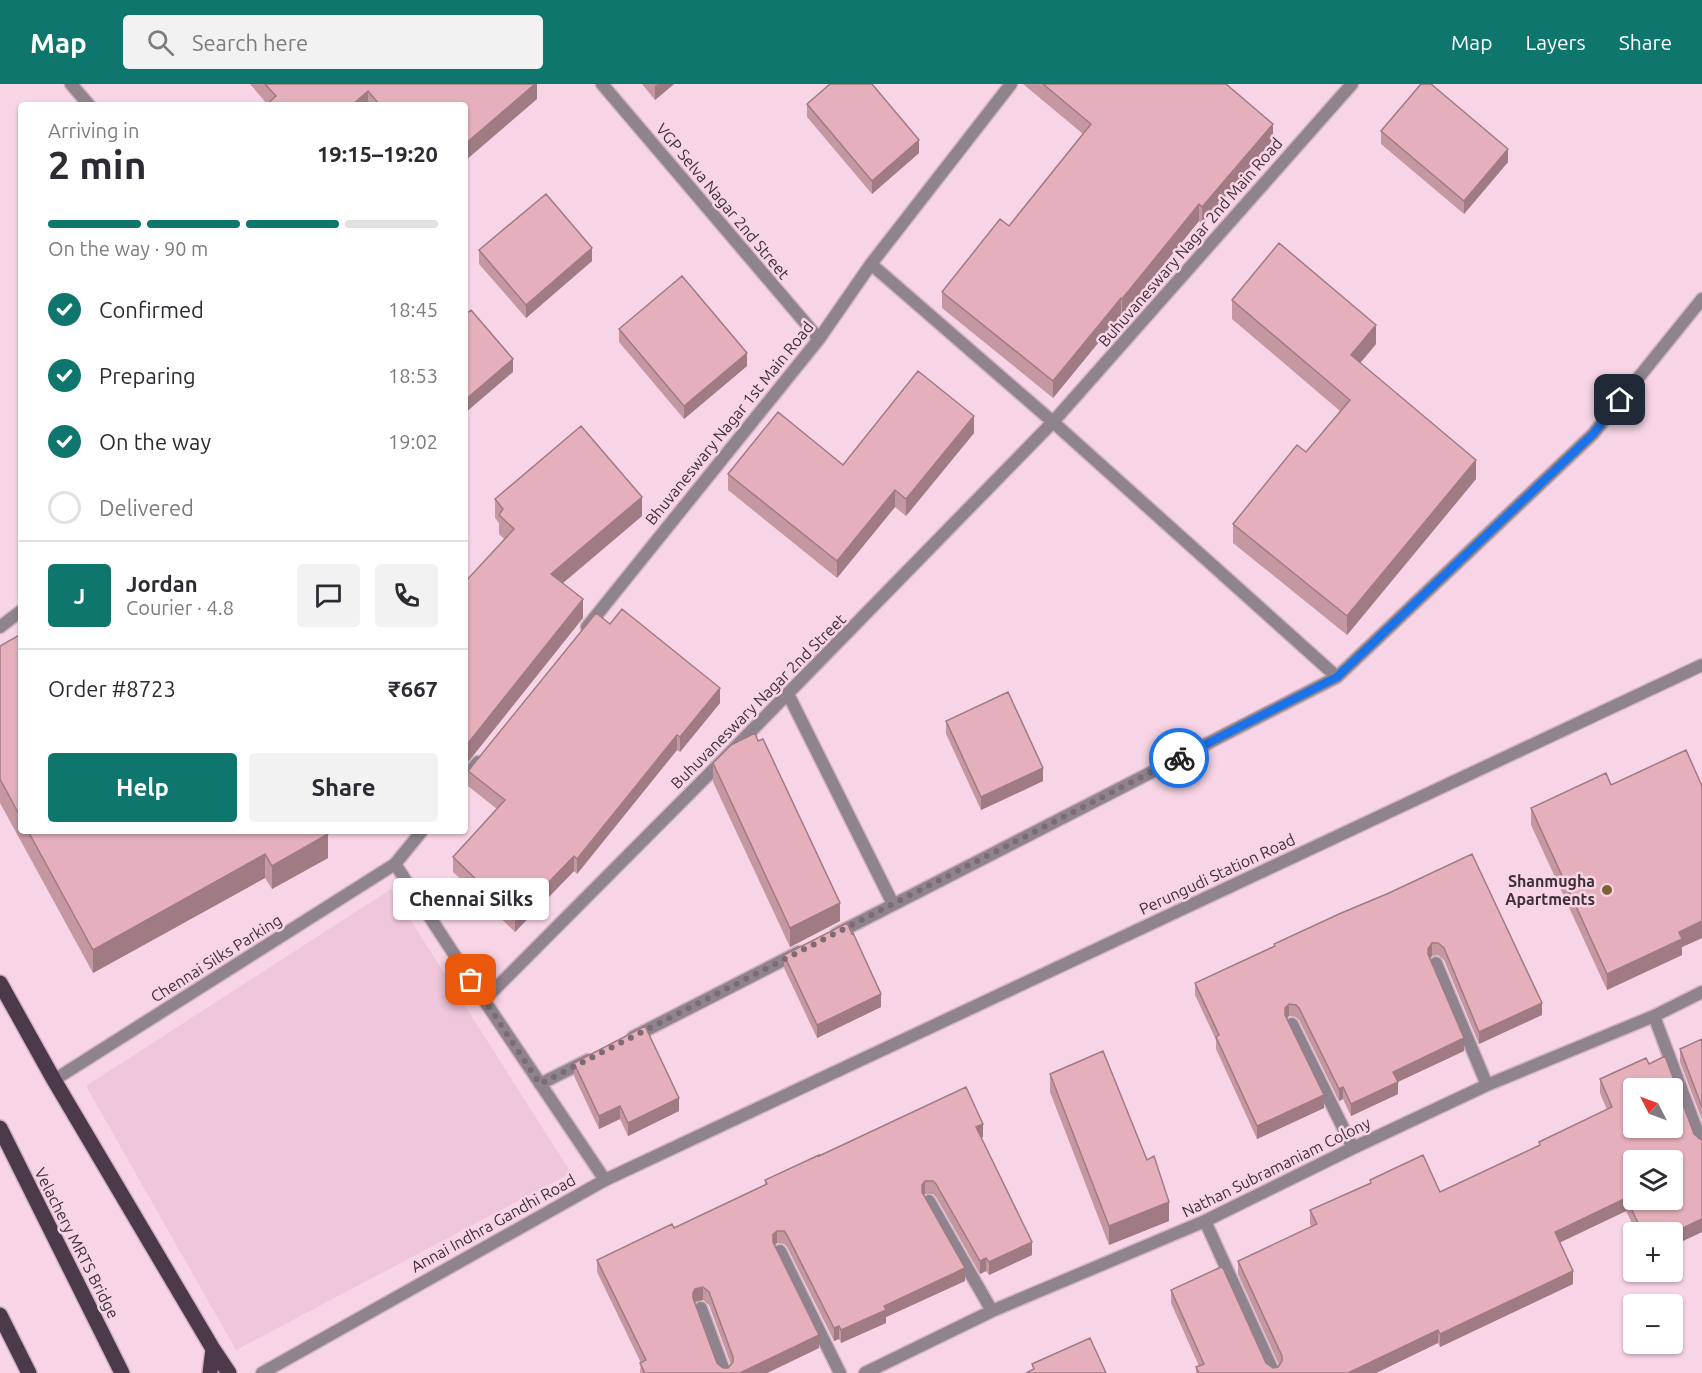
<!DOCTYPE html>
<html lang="en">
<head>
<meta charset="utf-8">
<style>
	:root { --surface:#fff; --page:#f2f2f3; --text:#2b2b33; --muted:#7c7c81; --line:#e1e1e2; --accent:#0f766e }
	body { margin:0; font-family:Ubuntu,sans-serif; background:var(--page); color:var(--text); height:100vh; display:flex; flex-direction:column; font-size:22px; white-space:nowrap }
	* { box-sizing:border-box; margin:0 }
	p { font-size:20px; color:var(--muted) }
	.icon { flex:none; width:33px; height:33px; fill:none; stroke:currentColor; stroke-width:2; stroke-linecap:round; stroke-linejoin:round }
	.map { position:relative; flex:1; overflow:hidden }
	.drawer { position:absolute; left:18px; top:18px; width:450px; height:732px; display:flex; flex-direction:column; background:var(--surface); border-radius:6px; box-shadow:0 2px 4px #0004 }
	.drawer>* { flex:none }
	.needle { width:39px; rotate:312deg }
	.controls { position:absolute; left:1623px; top:994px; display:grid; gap:12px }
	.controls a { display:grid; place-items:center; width:60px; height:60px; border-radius:6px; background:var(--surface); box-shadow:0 2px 4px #0004; font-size:30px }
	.pin { position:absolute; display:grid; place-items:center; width:51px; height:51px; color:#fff; margin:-26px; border-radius:12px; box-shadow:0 3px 9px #0006 }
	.courier { position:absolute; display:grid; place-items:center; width:60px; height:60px; margin:-30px; border:4px solid #1a73e8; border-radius:50%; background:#fff; color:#222; box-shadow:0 2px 8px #0007 }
	.bubble { position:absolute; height:42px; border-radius:6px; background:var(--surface); box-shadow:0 2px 4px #0004; font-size:20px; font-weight:700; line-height:42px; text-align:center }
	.overview em { font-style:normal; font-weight:700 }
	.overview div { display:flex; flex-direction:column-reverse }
	.overview { display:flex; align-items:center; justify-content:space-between; height:102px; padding:0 30px }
	h1 { font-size:39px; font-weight:700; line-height:45px }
	.bar { display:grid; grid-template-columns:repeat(4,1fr); gap:9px 6px; align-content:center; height:72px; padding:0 30px }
	.bar i { height:8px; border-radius:4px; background:var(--line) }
	.bar .current { background:var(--accent) }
	.bar p { grid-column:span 4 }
	.line { display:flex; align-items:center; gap:15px; padding:0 30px; border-top:2px solid var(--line) }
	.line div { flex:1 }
	.round { display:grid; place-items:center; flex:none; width:63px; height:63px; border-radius:6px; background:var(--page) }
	ol { padding:0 30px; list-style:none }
	li { display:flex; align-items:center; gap:18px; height:66px }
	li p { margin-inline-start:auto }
	li .icon { padding:6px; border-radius:50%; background:var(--accent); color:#fff; stroke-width:4 }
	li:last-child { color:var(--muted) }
	li i { width:33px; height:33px; border:3px solid var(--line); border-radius:50% }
	.cta { display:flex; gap:12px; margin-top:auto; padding:12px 30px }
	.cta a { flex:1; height:69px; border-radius:6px; background:var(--accent); color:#fff; font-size:24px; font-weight:700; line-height:69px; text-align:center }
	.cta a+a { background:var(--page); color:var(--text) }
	header { display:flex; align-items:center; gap:36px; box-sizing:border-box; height:84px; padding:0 30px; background:var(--accent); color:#fff }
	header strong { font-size:28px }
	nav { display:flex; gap:33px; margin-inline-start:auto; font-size:21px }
	.search { width:420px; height:54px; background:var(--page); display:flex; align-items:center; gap:15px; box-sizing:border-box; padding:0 21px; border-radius:6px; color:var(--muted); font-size:22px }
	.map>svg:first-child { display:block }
	.built { fill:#efc6db }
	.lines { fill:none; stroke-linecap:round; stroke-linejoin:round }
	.service-casing { stroke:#d3b4c3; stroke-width:15 }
	.minor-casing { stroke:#d3b4c3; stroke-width:15 }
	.tertiary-casing { stroke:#d3b4c3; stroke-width:15 }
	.primary-casing { stroke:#d3b4c3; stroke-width:18 }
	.service { stroke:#8f848e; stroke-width:12 }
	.minor { stroke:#8f848e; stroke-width:12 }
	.tertiary { stroke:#8f848e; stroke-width:12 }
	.primary { stroke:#4c3a4b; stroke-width:15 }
	.wall { fill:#c597a1; fill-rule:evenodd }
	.shaded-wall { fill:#a07b83 }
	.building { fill:#e5b0bb; stroke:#a07b83; stroke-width:1.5; fill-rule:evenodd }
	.done { stroke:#7e6a74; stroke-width:6; stroke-dasharray:0 10.8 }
	.route { stroke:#1a73e8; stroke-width:8 }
	.poi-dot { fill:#7d6334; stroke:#f8d5e6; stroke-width:2 }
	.labels { text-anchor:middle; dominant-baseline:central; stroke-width:5; stroke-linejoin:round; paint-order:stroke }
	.street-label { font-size:16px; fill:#3d3036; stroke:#f8d5e6 }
	.poi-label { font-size:16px; font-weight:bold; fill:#3d3036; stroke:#f8d5e6; text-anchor:end }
</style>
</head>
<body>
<header>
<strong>Map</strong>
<div class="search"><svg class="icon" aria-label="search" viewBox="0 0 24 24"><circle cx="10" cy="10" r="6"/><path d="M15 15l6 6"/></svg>Search here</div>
<nav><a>Map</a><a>Layers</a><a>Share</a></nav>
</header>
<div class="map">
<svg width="1702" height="1289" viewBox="0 0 1702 1289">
	<rect width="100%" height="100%" fill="#f8d5e6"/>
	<!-- built -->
	<path class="built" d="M391 805 571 1089 236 1266 86 1002Z"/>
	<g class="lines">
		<!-- service casing -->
		<g class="service-casing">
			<path id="service" d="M54 996 395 780"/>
		</g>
		<!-- minor casing -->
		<g class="minor-casing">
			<path id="minor" d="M71 0 89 21
				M602 0 819 255
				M871 180 1053 338 1337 593 1593 350 1702 215
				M0 543 21 527
				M587 543 819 255 871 180 1011 0
				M788 610 893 820
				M465 694 478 678
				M422 747 395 780 484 916 605 1096
				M836 850 1337 593
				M1436 879 1487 1001
				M484 916 718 681 1053 338 1352 0
				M1654 932 1702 1060
				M1292 940 1353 1064
				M633 953 799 868
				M540 1000 588 976
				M929 1117 992 1227
				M1205 1137 1274 1289
				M780 1167 840 1289
				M701 1224 725 1289
				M865 1289 992 1227 1205 1137 1353 1064 1487 1001 1654 932 1702 908"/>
		</g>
		<!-- tertiary casing -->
		<g class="tertiary-casing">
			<path id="tertiary" d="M262 1289 605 1096 1702 581"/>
		</g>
		<!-- primary casing -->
		<g class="primary-casing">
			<path id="primary" d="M0 899 54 996 213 1265 229 1289
				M0 1044 122 1289
				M0 1231 29 1289
				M210 1289 213 1265"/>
		</g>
		<!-- service -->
		<use href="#service" class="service"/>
		<!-- minor -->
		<use href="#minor" class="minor"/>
		<!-- tertiary -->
		<use href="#tertiary" class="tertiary"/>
		<!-- primary -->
		<use href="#primary" class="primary"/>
	</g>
	<!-- wall -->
	<path class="wall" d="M250 0H537V15L465 21H266L267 20Z
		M642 0H674L655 16Z
		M1023 0H1226L1273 56 1202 140 1199 137 1122 232 1121 231 1053 314 942 224V208L1009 142 1083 50Z
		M807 20 919 69 872 110 807 33Z
		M1381 47 1508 78 1464 130 1381 60Z
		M479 166 592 177 526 234 479 180Z
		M1232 216 1376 260 1360 279 1476 395 1347 551 1233 459V440L1306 368 1340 327 1232 235Z
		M619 245 747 282 684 335 619 258Z
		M974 349 906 432 895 423 837 494 728 406V390L843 381Z
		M495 415 642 432 563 499 583 534 499 450V439L495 434Z
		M610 540 720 619 680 668 677 666 577 790 574 787 515 848 453 788V773L497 725 468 702V687Z
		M21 550V747H327L328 774 272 805 265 794 93 889 0 719V562Z
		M946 637 1043 697 981 726 946 650Z
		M713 679 840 837 790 863 713 698Z
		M1611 701 1702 702V854L1682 863V871L1607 906 1531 741V724Z
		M1389 809 1542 931 1479 960 1444 876 1438 871 1432 872 1430 874 1464 967 1398 998V1010L1351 1032 1343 1015 1339 1017 1299 936 1296 933 1289 932 1286 935 1324 1024 1257 1055 1216 965V956L1195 911V899L1274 862V860Z
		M852 850 881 923 817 954 784 884V871Z
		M1702 955V1036L1680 978V965Z
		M574 979 679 1027 628 1052 620 1035 599 1045 574 992Z
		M1649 980 1694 1050 1700 1055 1702 1054V1148L1672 1162V1149H1637L1626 1127 1560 1158 1573 1200 1440 1263 1438 1259 1376 1289H1196V1283L1199 1282 1171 1219V1206L1273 1284 1278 1283 1279 1281 1238 1190V1177L1312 1143 1310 1140V1126L1370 1099V1096L1440 1108 1539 1062V1058L1607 1026 1600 1009V995Z
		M1050 990 1169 1137 1109 1161 1050 1008Z
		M983 1053 981 1054 1032 1171 989 1191 986 1187 980 1190 936 1113 933 1110H925L924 1111 965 1197 886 1233V1239L841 1259 839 1255 834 1257 787 1163 784 1160 777 1159 774 1162 819 1264 767 1289H640L641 1279 597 1188V1176L674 1144 765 1101V1096L819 1072ZM703 1216 709 1221 731 1281 728 1284H723L717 1279 695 1218Z"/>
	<!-- shaded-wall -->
	<path class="shaded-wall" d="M535 0H537V15L465 77V60Z
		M658 0H674L655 16V2Z
		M368 7V21H352Z
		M1273 40V56L1202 140V123Z
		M919 56V69L872 110V97Z
		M1508 65V78L1464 130V117Z
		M1199 120V137L1122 232V215Z
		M592 164V177L526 234V221Z
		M1121 214V231L1053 314V297Z
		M1376 241V260L1351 290V271Z
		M747 269V282L684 335V322Z
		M513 275V288L465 329V316Z
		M974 332V349L906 432V415Z
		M1476 376V395L1347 551V532Z
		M895 406V423L837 494V477Z
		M642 413V432L551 509V490Z
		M583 515V534L465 682V663Z
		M720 604V619L680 668V653Z
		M677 651V666L577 790V775Z
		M1043 684V697L981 726V713Z
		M328 750V774L272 805V782Z
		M265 770V794L93 889V866Z
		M574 772V787L515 848V833Z
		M840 819V837L790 863V844Z
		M1702 837V854L1682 863V871L1607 906V890L1679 848Z
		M1432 859V872L1428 877V865Z
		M881 910V923L817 954V941Z
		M1542 919V931L1479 960V948Z
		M1289 920V932L1285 936V924Z
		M1464 954V967L1393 1000V988Z
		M1398 998V1010L1351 1032V1020Z
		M1343 1003V1015L1339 1017V1005Z
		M1324 1011V1024L1257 1055V1042Z
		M679 1014V1027L628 1052V1039Z
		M620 1022V1035L599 1045V1032Z
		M983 1040V1053L976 1056V1043Z
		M925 1097V1110L922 1113V1101Z
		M1626 1114V1127L1555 1161V1148Z
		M1169 1118V1137L1109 1161V1142Z
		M1702 1135V1148L1672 1162V1149Z
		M777 1147V1159L773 1163V1150Z
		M1032 1158V1171L989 1191V1178Z
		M986 1174V1187L980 1190V1177Z
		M965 1184V1197L886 1233V1239L841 1259V1246L884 1222Z
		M1573 1187V1200L1440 1263V1250Z
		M703 1203V1216L695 1218 693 1222V1209L695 1205Z
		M839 1242V1255L834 1257V1244Z
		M1438 1246V1259L1376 1289H1348Z
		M819 1251V1264L767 1289H740Z"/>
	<!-- building -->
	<path class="building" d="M265 0H535L465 60V21H380L368 7 352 21H266L276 12Z
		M830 0H872L919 56 872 97 807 20Z
		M1043 0H1226L1273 40 1202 123 1199 120 1122 215 1121 214 1053 297 942 208 1000 135 1009 142 1091 40Z
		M1421 0H1431L1508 65 1464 117 1381 47Z
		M546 110 592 164 526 221 479 166Z
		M1279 159 1376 241 1351 271 1476 376 1347 532 1233 440 1297 361 1306 368 1350 316 1232 216Z
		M682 192 747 269 684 322 619 245Z
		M471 226 513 275 465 316V231Z
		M918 287 974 332 906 415 895 406 837 477 728 390 778 328 843 381Z
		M581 342 642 413 551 490 583 515 465 663V498L514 445 499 431 503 425 495 415Z
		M622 525 720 604 680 653 677 651 577 775 574 772 515 833 453 773 505 716 468 687 596 529 610 540Z
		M21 550V734L0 695V562Z
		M1008 608 1043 684 981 713 946 637Z
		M755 649 758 657 763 655 840 819 790 844 713 679 731 661Z
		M1686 666 1702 702V837L1679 848 1682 855 1607 890 1531 724 1606 689 1611 701Z
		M28 747H327L328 750 272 782 265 770 93 866Z
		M1472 770 1542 919 1479 948 1444 864 1438 859H1432L1428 865V870L1464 954 1393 988 1398 998 1351 1020 1343 1003 1339 1005 1299 924 1296 921 1289 920 1285 924V931L1324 1011 1257 1042 1216 953 1219 951 1195 899 1275 862 1274 860 1339 830 1389 809Z
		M847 839 852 850 853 849 881 910 817 941 784 871Z
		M645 942 679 1014 628 1039 620 1022 599 1032 574 979Z
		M1702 955V1023L1680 965Z
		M1103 967 1147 1076 1154 1072 1169 1118 1109 1142 1050 990Z
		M1665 972 1694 1050 1700 1055 1702 1054V1135L1672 1149H1643L1626 1114 1555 1148 1573 1187 1440 1250 1438 1246 1348 1289H1199L1196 1283 1204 1280 1171 1206 1221 1183 1222 1184H1223L1266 1279 1273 1284 1278 1283 1282 1277V1272L1238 1177 1317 1140 1310 1126 1371 1099 1370 1096 1423 1071 1440 1108 1540 1061 1539 1058 1612 1023 1600 995 1646 974 1649 980ZM1634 1005H1672V1044H1634ZM1634 1077H1672V1116H1634Z
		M966 1003 983 1040 976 1043 1032 1158 989 1178 986 1174 980 1177 936 1100 933 1097H925L922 1101V1108L965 1184 884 1222 886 1226 841 1246 839 1242 834 1244 787 1151 784 1147H777L773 1150V1158L819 1251 740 1289H645L640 1279 646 1276 597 1176 672 1140 674 1144 767 1100 765 1096 819 1071V1072ZM703 1203 709 1208 733 1273V1278L728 1284H723L717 1279 693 1214V1209L695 1205Z
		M1090 1254 1106 1289H1026L1034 1285 1032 1280Z"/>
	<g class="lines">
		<!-- done -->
		<path class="done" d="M471 896 540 1000 1179 674"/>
		<!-- route -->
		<path class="route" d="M1179 674 1337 593 1593 350 1620 316"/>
	</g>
	<!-- markers -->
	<circle class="poi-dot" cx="1607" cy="806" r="6"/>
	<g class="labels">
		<!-- street labels -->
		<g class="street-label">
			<text transform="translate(723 117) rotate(50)">VGP Selva Nagar 2nd Street</text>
			<text transform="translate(1190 158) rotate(-49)">Buhuvaneswary Nagar 2nd Main Road</text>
			<text transform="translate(729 339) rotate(-51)">Bhuvaneswary Nagar 1st Main Road</text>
			<text transform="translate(758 617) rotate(-45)">Buhuvaneswary Nagar 2nd Street</text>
			<text transform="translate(1217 790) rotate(-25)">Perungudi Station Road</text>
			<text transform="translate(216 874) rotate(-32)">Chennai Silks Parking</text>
			<text transform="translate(1276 1083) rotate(-26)">Nathan Subramaniam Colony</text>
			<text transform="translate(493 1139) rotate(-29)">Annai Indhra Gandhi Road</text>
			<text transform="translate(77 1159) rotate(63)">Velachery MRTS Bridge</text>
		</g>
		<!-- poi labels -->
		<g class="poi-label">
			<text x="1595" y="797">Shanmugha<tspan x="1595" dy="18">Apartments</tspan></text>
		</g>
	</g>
</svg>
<div class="controls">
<a><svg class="needle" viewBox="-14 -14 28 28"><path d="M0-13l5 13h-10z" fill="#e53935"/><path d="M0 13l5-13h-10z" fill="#7c7c81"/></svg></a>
<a><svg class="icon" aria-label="layers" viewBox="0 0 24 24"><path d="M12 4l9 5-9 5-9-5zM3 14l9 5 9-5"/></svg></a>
<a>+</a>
<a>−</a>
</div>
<div class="pin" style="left:471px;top:896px;background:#ea580c"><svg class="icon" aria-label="bag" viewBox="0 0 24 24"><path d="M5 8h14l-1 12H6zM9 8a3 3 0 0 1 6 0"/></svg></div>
<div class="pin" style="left:1620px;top:316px;background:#1f2937"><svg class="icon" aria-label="home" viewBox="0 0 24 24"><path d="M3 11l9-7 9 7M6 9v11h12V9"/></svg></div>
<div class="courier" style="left:1179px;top:674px"><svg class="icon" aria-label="bike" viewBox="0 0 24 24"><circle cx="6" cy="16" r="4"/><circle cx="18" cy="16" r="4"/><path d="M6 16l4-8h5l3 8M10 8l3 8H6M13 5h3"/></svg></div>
<div class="bubble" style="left:393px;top:794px;width:156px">Chennai Silks</div>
<section class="drawer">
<div class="overview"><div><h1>2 min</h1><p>Arriving in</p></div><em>19:15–19:20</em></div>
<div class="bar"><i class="current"></i><i class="current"></i><i class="current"></i><i></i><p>On the way · 90 m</p></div>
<ol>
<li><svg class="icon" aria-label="check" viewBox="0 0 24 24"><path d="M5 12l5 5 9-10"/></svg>Confirmed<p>18:45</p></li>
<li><svg class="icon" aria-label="check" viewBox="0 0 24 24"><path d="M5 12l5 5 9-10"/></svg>Preparing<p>18:53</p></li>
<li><svg class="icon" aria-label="check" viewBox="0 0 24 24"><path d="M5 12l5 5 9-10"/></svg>On the way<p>19:02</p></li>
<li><i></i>Delivered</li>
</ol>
<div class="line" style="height:108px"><b class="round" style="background:var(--accent);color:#fff">J</b><div><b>Jordan</b><p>Courier · 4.8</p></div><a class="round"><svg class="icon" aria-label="chat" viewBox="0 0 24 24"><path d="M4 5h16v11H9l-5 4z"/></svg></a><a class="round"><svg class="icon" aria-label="phone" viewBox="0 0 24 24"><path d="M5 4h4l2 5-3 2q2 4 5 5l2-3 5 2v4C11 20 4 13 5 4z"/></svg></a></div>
<div class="line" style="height:78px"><div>Order #8723</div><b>₹667</b></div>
<div class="cta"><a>Help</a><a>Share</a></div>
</section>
</div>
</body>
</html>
